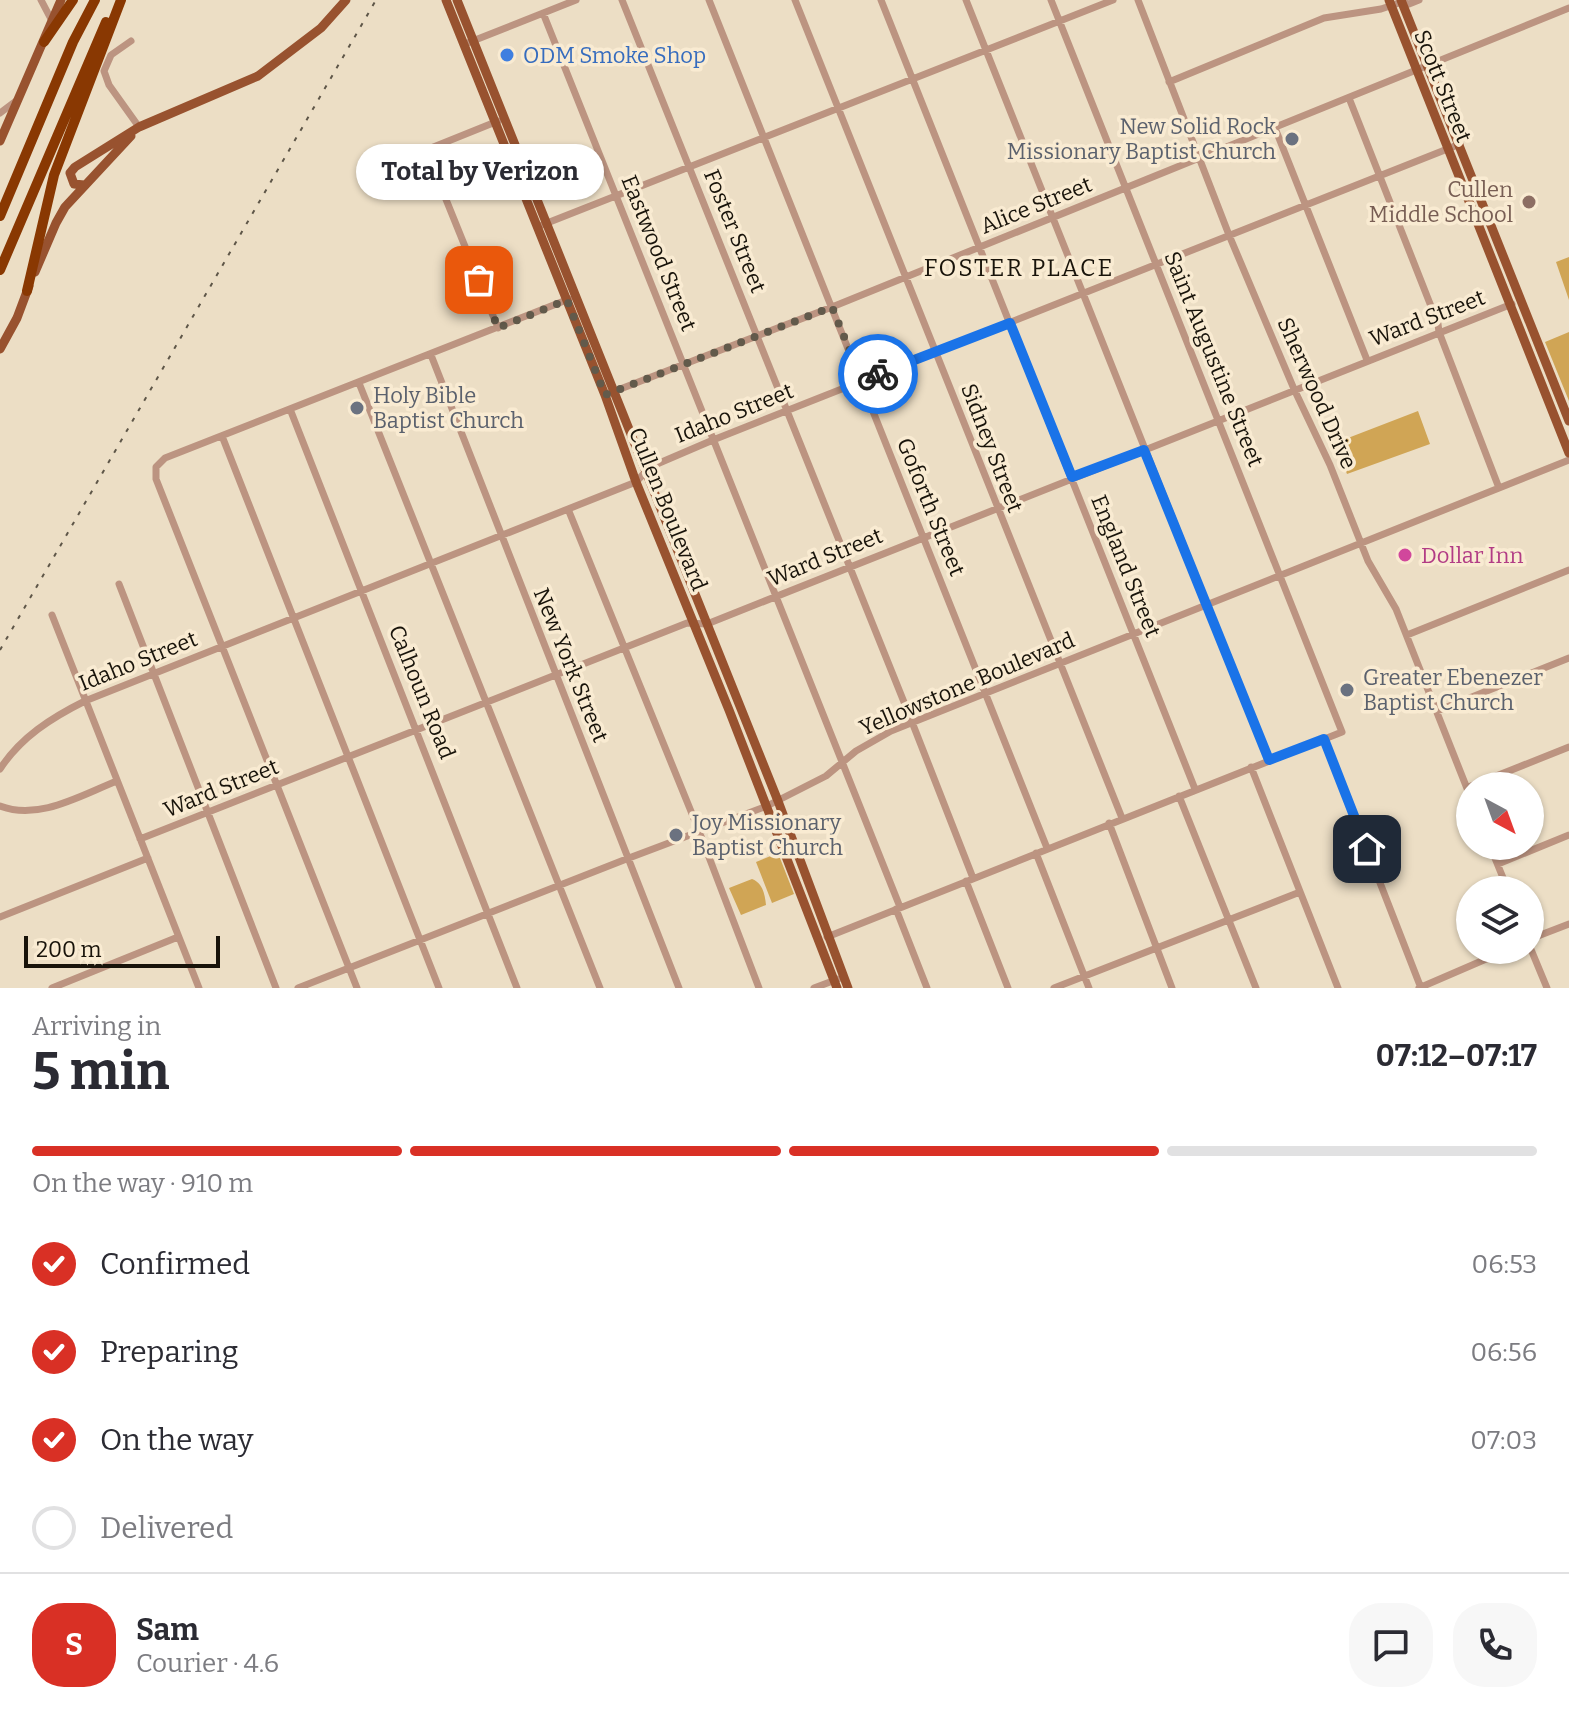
<!DOCTYPE html>
<html lang="en">
<head>
<meta charset="utf-8">
<style>
	:root { --surface:#fff; --page:#f7f7f7; --text:#2b2b33; --muted:#7c7c81; --line:#e1e1e2; --accent:#d93025 }
	body { margin:0; font-family:Bitter,serif; background:var(--page); color:var(--text); height:100vh; display:flex; flex-direction:column; font-size:30px; white-space:nowrap }
	* { box-sizing:border-box; margin:0 }
	p { font-size:26px; color:var(--muted) }
	.icon { flex:none; width:44px; height:44px; fill:none; stroke:currentColor; stroke-width:2; stroke-linecap:round; stroke-linejoin:round }
	.map { position:relative; height:988px; overflow:hidden }
	.details { display:flex; flex-direction:column; background:var(--surface); flex:1 }
	.details>* { flex:none }
	.needle { width:52px; rotate:139deg }
	.buttons { position:absolute; left:1456px; top:772px; display:grid; gap:16px }
	.buttons a { display:grid; place-items:center; width:88px; height:88px; border-radius:50%; background:var(--surface); box-shadow:0 2px 6px #0004; font-size:40px }
	.scale { position:absolute; left:24px; bottom:20px; width:196px; box-sizing:border-box; padding-left:8px; border:4px solid #18130a; border-top:0; font-size:22px; line-height:28px; white-space:nowrap; color:#18130a; -webkit-text-stroke:6px #f9ebd2; paint-order:stroke }
	.pin { position:absolute; display:grid; place-items:center; width:68px; height:68px; color:#fff; margin:-34px; border-radius:16px; box-shadow:0 4px 12px #0006 }
	.courier { position:absolute; display:grid; place-items:center; width:80px; height:80px; margin:-40px; border:6px solid #1a73e8; border-radius:50%; background:#fff; color:#222; box-shadow:0 2px 10px #0007 }
	.bubble { position:absolute; height:56px; border-radius:28px; background:var(--surface); box-shadow:0 2px 6px #0004; font-size:26px; font-weight:700; line-height:56px; text-align:center }
	.summary em { font-style:normal; font-weight:700 }
	.summary div { display:flex; flex-direction:column-reverse }
	.summary { display:flex; align-items:center; justify-content:space-between; height:136px; padding:0 32px }
	h1 { font-size:52px; font-weight:700; line-height:60px }
	.bar { display:grid; grid-template-columns:repeat(4,1fr); gap:12px 8px; align-content:center; height:96px; padding:0 32px }
	.bar i { height:10px; border-radius:6px; background:var(--line) }
	.bar .current { background:var(--accent) }
	.bar p { grid-column:span 4 }
	.line { display:flex; align-items:center; gap:20px; padding:0 32px; border-top:2px solid var(--line) }
	.line div { flex:1 }
	.round { display:grid; place-items:center; flex:none; width:84px; height:84px; border-radius:32px; background:var(--page) }
	ol { padding:0 32px; list-style:none }
	li { display:flex; align-items:center; gap:24px; height:88px }
	li p { margin-inline-start:auto }
	li .icon { padding:8px; border-radius:50%; background:var(--accent); color:#fff; stroke-width:4 }
	li:last-child { color:var(--muted) }
	li i { width:44px; height:44px; border:4px solid var(--line); border-radius:50% }
	.map>svg:first-child { display:block }
	.green { fill:#d0a555 }
	.lines { fill:none; stroke-linecap:round; stroke-linejoin:round }
	.minor { stroke:#bc9481; stroke-width:7 }
	.major { stroke:#98522f; stroke-width:9 }
	.highway { stroke:#893802; stroke-width:10 }
	.rail { stroke:#5e5648; stroke-width:2; stroke-dasharray:4 8; stroke-linecap:butt }
	.done { stroke:#625a4b; stroke-width:8; stroke-dasharray:0 14.4 }
	.route { stroke:#1a73e8; stroke-width:10 }
	.shop-dot { fill:#3f7fe0; stroke:#f9ebd2; stroke-width:3 }
	.worship-dot { fill:#6b7280; stroke:#f9ebd2; stroke-width:3 }
	.education-dot { fill:#8d6e63; stroke:#f9ebd2; stroke-width:3 }
	.hotel-dot { fill:#d1479c; stroke:#f9ebd2; stroke-width:3 }
	.labels { text-anchor:middle; dominant-baseline:central; stroke-width:7; stroke-linejoin:round; paint-order:stroke }
	.shop-label { font-size:22px; fill:#366cbe; stroke:#f9ebd2; text-anchor:start }
	.street-label { font-size:22px; fill:#18130a; stroke:#f9ebd2 }
	.worship-label { font-size:22px; fill:#5b616d; stroke:#f9ebd2; text-anchor:start }
	.education-label { font-size:22px; fill:#785e54; stroke:#f9ebd2; text-anchor:end }
	.hotel-label { font-size:22px; fill:#b23c85; stroke:#f9ebd2; text-anchor:start }
	.neighbourhood-label { font-size:24px; letter-spacing:2px; fill:#18130a; stroke:#f9ebd2 }
</style>
</head>
<body>
<div class="map">
<svg width="1569" height="988" viewBox="0 0 1569 988">
	<rect width="100%" height="100%" fill="#ecdec5"/>
	<!-- green -->
	<path class="green" d="M1569 257V300L1556 262Z
		M1569 332V401L1545 342Z
		M1418 411 1430 444 1347 474 1335 443Z
		M778 853 794 894 772 903 756 862Z
		M752 879C763 883 765 895 766 905L741 915 729 888Z"/>
	<g class="lines">
		<!-- minor -->
		<path class="minor" d="M41 0 52 21
			M622 0 912 722 973 878
			M709 0 1047 848
			M795 0 1122 818
			M881 0 1195 789
			M966 0 1269 760
			M1138 0 1229 235 1294 389 1330 465 1368 561 1396 609 1470 796
			M543 13 900 907
			M131 41 111 55 104 71 109 85 139 127
			M465 44 576 0
			M1169 82 1324 18 1381 9 1402 2 1409 4 1419 0
			M1349 98 1438 324 1439 332 1499 488
			M0 113 16 101
			M1275 128 1367 360
			M542 225 1113 0
			M498 328 426 150 498 121
			M431 355 679 988
			M359 383 600 988
			M610 393 832 307 1569 8
			M290 409 517 988
			M222 436 439 988
			M568 509 699 831 759 988
			M119 584 276 988
			M52 615 199 988
			M1407 635 1569 570
			M1437 711 1569 658
			M1324 739 1421 988
			M1251 767 1338 988
			M0 769C21 737 51 718 85 701L636 482 650 467 713 440 1460 144
			M1471 786 1569 747
			M1179 796 1256 988
			M0 806C39 821 81 795 117 781
			M1109 823 1172 988
			M140 839 687 623 707 624 1512 304
			M1490 846 1508 890
			M1036 853 1089 988
			M1498 864 1569 835
			M966 881 1008 988
			M896 909 927 988
			M0 917 148 858
			M827 937 1342 732 1051 0
			M1530 939 1569 924
			M1530 947 1547 988
			M52 988 178 937
			M298 988 629 858 767 806 826 776 856 751 891 731 1569 460
			M357 988 156 479V467L165 458 569 299
			M814 988 838 979
			M1054 988 1300 892
			M1419 988 1507 950"/>
		<!-- major -->
		<path class="major" d="M446 0 605 395 636 482 729 710 837 988
			M457 0 778 801 848 988
			M1389 0 1569 453
			M1401 0 1569 421
			M0 141 61 0
			M84 185 74 184 70 173 75 167 139 127 258 76 321 28 346 0
			M35 272 56 223 65 207 131 136
			M0 349 17 318 29 286"/>
		<!-- highway -->
		<path class="highway" d="M44 42 73 0
			M0 216 73 42 95 0
			M0 270 106 22
			M27 291 54 175 121 0"/>
		<!-- rail -->
		<path class="rail" d="M0 650 376 0"/>
	</g>
	<g class="lines">
		<!-- done -->
		<path class="done" d="M479 280 498 328 567 300 605 395 832 307 862 381 878 374"/>
		<!-- route -->
		<path class="route" d="M878 374 1010 323 1072 477 1144 450 1269 760 1324 739 1367 849"/>
	</g>
	<!-- markers -->
	<circle class="shop-dot" cx="507" cy="55" r="8"/>
	<g class="worship-dot">
		<circle cx="1292" cy="139" r="8"/>
		<circle cx="357" cy="408" r="8"/>
		<circle cx="1347" cy="690" r="8"/>
		<circle cx="676" cy="835" r="8"/>
	</g>
	<circle class="education-dot" cx="1529" cy="202" r="8"/>
	<circle class="hotel-dot" cx="1405" cy="555" r="8"/>
	<g class="labels">
		<!-- shop labels -->
		<g class="shop-label">
			<text x="523" y="55">ODM Smoke Shop</text>
		</g>
		<!-- street labels -->
		<g class="street-label">
			<text transform="translate(1443 86) rotate(68)">Scott Street</text>
			<text transform="translate(1036 205) rotate(-22)">Alice Street</text>
			<text transform="translate(735 231) rotate(68)">Foster Street</text>
			<text transform="translate(659 253) rotate(68)">Eastwood Street</text>
			<text transform="translate(1427 318) rotate(-21)">Ward Street</text>
			<text transform="translate(1214 359) rotate(68)">Saint Augustine Street</text>
			<text transform="translate(1317 393) rotate(66)">Sherwood Drive</text>
			<text transform="translate(734 413) rotate(-22)">Idaho Street</text>
			<text transform="translate(992 448) rotate(69)">Sidney Street</text>
			<text transform="translate(931 507) rotate(68)">Goforth Street</text>
			<text transform="translate(668 509) rotate(68)">Cullen Boulevard</text>
			<text transform="translate(825 557) rotate(-22)">Ward Street</text>
			<text transform="translate(1126 566) rotate(68)">England Street</text>
			<text transform="translate(138 661) rotate(-22)">Idaho Street</text>
			<text transform="translate(571 665) rotate(68)">New York Street</text>
			<text transform="translate(967 684) rotate(-23)">Yellowstone Boulevard</text>
			<text transform="translate(422 692) rotate(68)">Calhoun Road</text>
			<text transform="translate(221 788) rotate(-22)">Ward Street</text>
		</g>
		<!-- worship labels -->
		<g class="worship-label">
			<text x="1276" y="126" text-anchor="end">New Solid Rock<tspan x="1276" dy="25">Missionary Baptist Church</tspan></text>
			<text x="373" y="395">Holy Bible<tspan x="373" dy="25">Baptist Church</tspan></text>
			<text x="1363" y="677">Greater Ebenezer<tspan x="1363" dy="25">Baptist Church</tspan></text>
			<text x="692" y="822">Joy Missionary<tspan x="692" dy="25">Baptist Church</tspan></text>
		</g>
		<!-- education labels -->
		<g class="education-label">
			<text x="1513" y="189">Cullen<tspan x="1513" dy="25">Middle School</tspan></text>
		</g>
		<!-- hotel labels -->
		<g class="hotel-label">
			<text x="1421" y="555">Dollar Inn</text>
		</g>
		<!-- neighbourhood labels -->
		<g class="neighbourhood-label">
			<text x="1019" y="268">FOSTER PLACE</text>
		</g>
	</g>
</svg>
<div class="buttons">
<a><svg class="needle" viewBox="-14 -14 28 28"><path d="M0-13l5 13h-10z" fill="#e53935"/><path d="M0 13l5-13h-10z" fill="#7c7c81"/></svg></a>
<a><svg class="icon" aria-label="layers" viewBox="0 0 24 24"><path d="M12 4l9 5-9 5-9-5zM3 14l9 5 9-5"/></svg></a>
</div>
<div class="scale">200 m</div>
<div class="pin" style="left:479px;top:280px;background:#ea580c"><svg class="icon" aria-label="bag" viewBox="0 0 24 24"><path d="M5 8h14l-1 12H6zM9 8a3 3 0 0 1 6 0"/></svg></div>
<div class="pin" style="left:1367px;top:849px;background:#1f2937"><svg class="icon" aria-label="home" viewBox="0 0 24 24"><path d="M3 11l9-7 9 7M6 9v11h12V9"/></svg></div>
<div class="courier" style="left:878px;top:374px"><svg class="icon" aria-label="bike" viewBox="0 0 24 24"><circle cx="6" cy="16" r="4"/><circle cx="18" cy="16" r="4"/><path d="M6 16l4-8h5l3 8M10 8l3 8H6M13 5h3"/></svg></div>
<div class="bubble" style="left:356px;top:144px;width:248px">Total by Verizon</div>
</div>
<section class="details">
<div class="summary"><div><h1>5 min</h1><p>Arriving in</p></div><em>07:12–07:17</em></div>
<div class="bar"><i class="current"></i><i class="current"></i><i class="current"></i><i></i><p>On the way · 910 m</p></div>
<ol>
<li><svg class="icon" aria-label="check" viewBox="0 0 24 24"><path d="M5 12l5 5 9-10"/></svg>Confirmed<p>06:53</p></li>
<li><svg class="icon" aria-label="check" viewBox="0 0 24 24"><path d="M5 12l5 5 9-10"/></svg>Preparing<p>06:56</p></li>
<li><svg class="icon" aria-label="check" viewBox="0 0 24 24"><path d="M5 12l5 5 9-10"/></svg>On the way<p>07:03</p></li>
<li><i></i>Delivered</li>
</ol>
<div class="line" style="height:144px"><b class="round" style="background:var(--accent);color:#fff">S</b><div><b>Sam</b><p>Courier · 4.6</p></div><a class="round"><svg class="icon" aria-label="chat" viewBox="0 0 24 24"><path d="M4 5h16v11H9l-5 4z"/></svg></a><a class="round"><svg class="icon" aria-label="phone" viewBox="0 0 24 24"><path d="M5 4h4l2 5-3 2q2 4 5 5l2-3 5 2v4C11 20 4 13 5 4z"/></svg></a></div>
</section>
</body>
</html>
